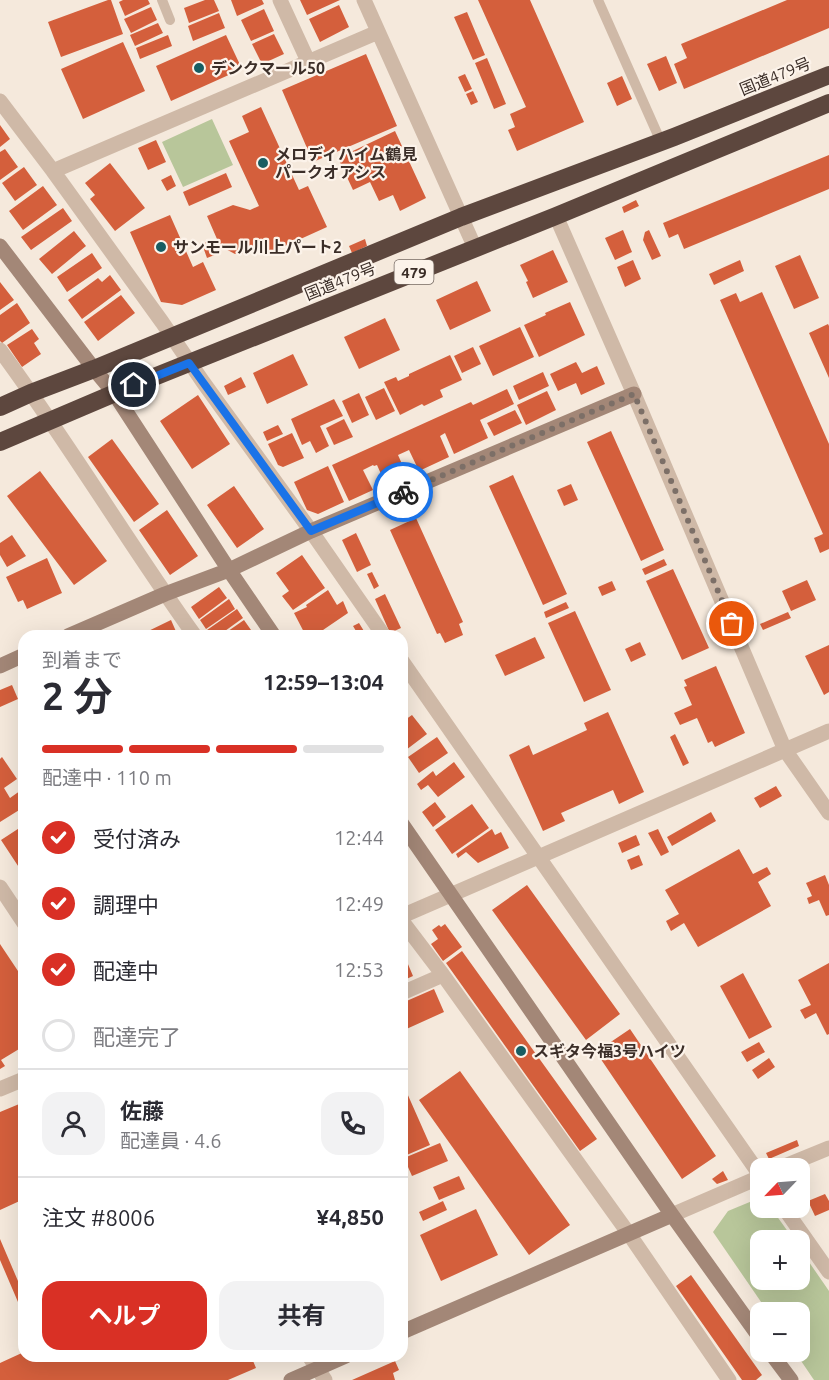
<!DOCTYPE html>
<html lang="ja">
<head>
<meta charset="utf-8">
<style>
	:root { --surface:#fff; --page:#f2f2f3; --text:#2b2b33; --muted:#7c7c81; --line:#e1e1e2; --accent:#d93025 }
	body { margin:0; font-family:Ubuntu,"Noto Sans JP",sans-serif; background:var(--page); color:var(--text); height:100vh; display:flex; flex-direction:column; font-size:22px; white-space:nowrap }
	* { box-sizing:border-box; margin:0 }
	p { font-size:20px; color:var(--muted) }
	.icon { flex:none; width:33px; height:33px; fill:none; stroke:currentColor; stroke-width:2; stroke-linecap:round; stroke-linejoin:round }
	.map { position:relative; flex:1; overflow:hidden }
	.drawer { position:absolute; left:18px; top:630px; width:390px; height:732px; display:flex; flex-direction:column; background:var(--surface); border-radius:18px; box-shadow:0 6px 24px #0002 }
	.drawer>* { flex:none }
	.needle { width:39px; rotate:245deg }
	.controls { position:absolute; left:750px; top:1158px; display:grid; gap:12px }
	.controls a { display:grid; place-items:center; width:60px; height:60px; border-radius:12px; background:var(--surface); box-shadow:0 6px 24px #0002; font-size:30px }
	.pin { position:absolute; display:grid; place-items:center; width:51px; height:51px; color:#fff; margin:-26px; border:3px solid #fff; border-radius:50%; box-shadow:0 2px 6px #0007 }
	.courier { position:absolute; display:grid; place-items:center; width:60px; height:60px; margin:-30px; border:4px solid #1a73e8; border-radius:50%; background:#fff; color:#222; box-shadow:0 2px 8px #0007 }
	.overview em { font-style:normal; font-weight:700 }
	.overview div { display:flex; flex-direction:column-reverse }
	.overview { display:flex; align-items:center; justify-content:space-between; height:102px; padding:0 24px }
	h1 { font-size:39px; font-weight:700; line-height:45px }
	.bar { display:grid; grid-template-columns:repeat(4,1fr); gap:9px 6px; align-content:center; height:72px; padding:0 24px }
	.bar i { height:8px; border-radius:4px; background:var(--line) }
	.bar .current { background:var(--accent) }
	.bar p { grid-column:span 4 }
	.line { display:flex; align-items:center; gap:15px; padding:0 24px; border-top:2px solid var(--line) }
	.line div { flex:1 }
	.round { display:grid; place-items:center; flex:none; width:63px; height:63px; border-radius:18px; background:var(--page) }
	ol { padding:0 24px; list-style:none }
	li { display:flex; align-items:center; gap:18px; height:66px }
	li p { margin-inline-start:auto }
	li .icon { padding:6px; border-radius:50%; background:var(--accent); color:#fff; stroke-width:4 }
	li:last-child { color:var(--muted) }
	li i { width:33px; height:33px; border:3px solid var(--line); border-radius:50% }
	.action { display:flex; gap:12px; margin-top:auto; padding:12px 24px }
	.action a { flex:1; height:69px; border-radius:18px; background:var(--accent); color:#fff; font-size:24px; font-weight:700; line-height:69px; text-align:center }
	.action a+a { background:var(--page); color:var(--text) }
	.map>svg:first-child { display:block }
	.green { fill:#b8c69a }
	.building { fill:#d45f3c }
	.lines { fill:none; stroke-linecap:round; stroke-linejoin:round }
	.lane { stroke:#cfb9a7; stroke-width:10 }
	.street { stroke:#cfb9a7; stroke-width:15 }
	.secondary { stroke:#a38777; stroke-width:15 }
	.highway { stroke:#5d473e; stroke-width:18 }
	.done { stroke:#7c6f67; stroke-width:6; stroke-dasharray:0 10.8 }
	.route { stroke:#1a73e8; stroke-width:8 }
	.poi-dot { fill:#185d62; stroke:#fcf3ea; stroke-width:2 }
	.labels { text-anchor:middle; dominant-baseline:central; stroke-width:4.5; stroke-linejoin:round; paint-order:stroke }
	.shield { fill:#fcf3ea; stroke:#756962; stroke-width:1.5 }
	.shield-label { font-size:15px; font-weight:bold; fill:#3b2e28 }
	.poi-label { font-size:16px; font-weight:bold; fill:#3b2e28; stroke:#fcf3ea; text-anchor:start }
	.street-label { font-size:16px; fill:#3b2e28; stroke:#fcf3ea }
</style>
</head>
<body>
<div class="map">
<svg width="829" height="1380" viewBox="0 0 829 1380">
	<rect width="100%" height="100%" fill="#f5e9dc"/>
	<!-- green -->
	<path class="green" d="M212 119 233 165 183 187 162 142Z
		M757 1199 760 1200V1208H771L794 1240H760V1280H800V1249L829 1291V1380H814L795 1352H800V1312H768L713 1232 728 1211Z"/>
	<!-- building -->
	<path class="building" d="M108 0H111L123 34 61 57 48 22Z
		M123 0H148L150 4 125 16 119 2Z
		M205 0H214L219 11 189 23 184 8Z
		M231 0H262L264 4 237 16Z
		M300 0H340L307 15Z
		M478 0H530L584 122 517 151 508 130 515 127 510 114 526 107Z
		M787 0H829V28L684 89 674 64 687 58 681 44Z
		M339 5 349 27 320 42 309 19Z
		M151 7 157 20 131 33 124 19Z
		M264 9 274 31 251 41 241 20Z
		M467 12 485 55 473 60 454 17Z
		M219 13 225 28 193 41 188 26Z
		M158 23 163 33 135 46 130 35Z
		M274 34 284 54 262 64 252 44Z
		M168 35 172 46 140 59 136 48Z
		M226 35 242 69 171 101 156 66Z
		M123 42 145 91 83 119 61 69Z
		M366 54 397 126 313 162 282 90Z
		M666 56 677 83 659 91 647 64Z
		M487 58 506 104 494 109 475 63Z
		M465 74 472 89 465 92 458 77Z
		M622 76 632 99 617 106 607 83Z
		M473 91 478 102 471 105 466 94Z
		M261 107 299 190 308 186 327 227 274 251 235 254 220 246 207 216 233 205 250 210 259 206 229 141 249 132 242 116Z
		M0 125 10 139 0 147Z
		M395 131 426 198 400 211 393 195 379 201 370 182 353 190 338 158Z
		M156 140 166 162 148 170 138 148Z
		M5 149 18 167 0 180V152Z
		M829 155V189L684 249 678 234 669 238 663 223Z
		M110 163 145 208 115 231 90 199 95 195 85 183Z
		M24 167 37 185 15 201 2 183Z
		M226 173 232 187 189 206 183 192Z
		M171 175 176 186 167 191 161 180Z
		M43 186 57 205 23 230 9 211Z
		M636 200 639 206 624 213 622 207Z
		M63 208 72 221 31 250 21 237Z
		M170 215 193 267 203 262 216 290 182 305 161 302 130 232Z
		M623 230 632 252 615 260 605 238Z
		M649 230 661 256 652 260 643 240 645 232Z
		M74 231 86 246 52 274 39 259Z
		M365 239 367 246 352 253 349 246Z
		M206 242 209 247 214 245 217 254 207 258 202 244Z
		M553 250 568 282 533 298 526 282 528 281 520 265Z
		M92 253 102 268 67 292 57 277Z
		M800 255 819 298 794 309 775 266Z
		M633 260 641 279 625 287 617 267Z
		M740 260 744 271 714 285 709 274Z
		M110 275 121 290 82 319 68 300 98 278 102 282Z
		M477 281 491 311 450 330 436 300Z
		M0 282 14 300 0 310Z
		M762 292 829 444V549L820 553 814 538 823 534 720 300 736 293 740 302Z
		M121 295 135 313 98 341 84 322Z
		M570 302 585 335 539 357 524 325 546 315 545 313Z
		M17 303 30 323 2 343 0 341V315Z
		M385 318 400 350 359 369 344 337Z
		M828 324 829 326V378L809 333Z
		M520 327 534 357 493 376 479 346Z
		M32 329 39 339 34 343 41 354 22 367 7 345Z
		M473 347 481 364 462 373 454 356Z
		M293 354 308 385 267 404 253 373Z
		M450 355 462 380 440 390 443 397 424 406 422 404 400 415 384 382 396 377 398 381 409 376V374Z
		M576 362 582 373 597 366 605 384 581 395 576 383 558 391 550 374Z
		M543 372 549 386 519 400 513 386Z
		M241 377 246 387 228 395 224 386Z
		M384 388 395 411 376 420 365 397Z
		M507 389 514 404 480 420 488 438 454 454 445 433 440 436 449 457 419 471 409 450 398 455 407 475 386 485 377 465 374 466 373 465 363 470 373 490 349 501 332 465 471 402 473 405Z
		M547 391 556 410 526 425 517 405Z
		M359 393 369 415 352 423 342 401Z
		M198 395 230 444 192 469 160 421Z
		M334 399 343 416 320 426 329 446 316 453 310 441 302 445 291 419Z
		M515 410 522 423 494 436 487 423Z
		M344 419 353 437 334 445 326 428Z
		M278 425 283 434 267 441 263 432Z
		M611 431 664 550 641 561 587 442Z
		M292 433 304 458 283 467 278 465 268 444Z
		M112 439 159 504 134 522 88 457Z
		M328 466 344 502 318 514 307 510 294 482Z
		M40 471 107 561 74 585 7 496Z
		M513 475 567 594 543 605 489 486Z
		M571 484 578 500 564 506 557 490Z
		M234 486 264 529 237 548 207 505Z
		M167 510 198 556 170 575 139 530Z
		M416 518 463 622 459 624 463 635 445 643 440 633 437 634 390 530Z
		M356 533 371 565 357 572 342 540Z
		M12 535 26 556 7 567 0 555V543Z
		M302 555 325 588 293 610 282 596 289 591 276 573Z
		M47 558 62 593 27 609 23 600 18 602 6 577Z
		M664 559 667 565 645 575 642 569Z
		M673 569 709 648 682 660 646 581Z
		M372 572 379 586 374 589 367 574Z
		M807 580 816 600 791 611 782 591Z
		M612 581 616 590 602 596 598 587Z
		M219 587 227 598 199 619 191 607Z
		M328 590 337 605 343 601 348 613 323 630 311 636H306L294 613 307 607 306 605Z
		M385 594 401 628 390 633 375 599Z
		M229 599 235 609 206 629 200 620Z
		M566 602 569 608 546 618 544 612Z
		M237 609 243 618 218 636H211L207 630Z
		M575 611 611 690 584 702 548 623Z
		M788 612 791 618 763 630 760 624Z
		M171 620 178 636H138Z
		M244 620 251 630 242 636H221Z
		M359 623 367 636H359L353 626Z
		M535 637 545 658 505 676 495 655Z
		M640 642 646 655 631 662 625 649Z
		M829 645V692L824 695 805 656Z
		M716 666 745 733 715 747 712 741 708 743 697 718 680 725 674 713 692 705 684 687 687 686 684 680Z
		M12 685 18 699 0 707V690Z
		M608 712 644 792 619 804 613 790 561 813 565 821 543 831 509 755 529 745 533 755 587 730 584 723Z
		M412 715 427 734 402 753V722Z
		M675 734 689 763 683 766 670 737Z
		M437 737 448 753 419 773 408 757Z
		M2 757 17 779 4 788 10 798 24 788V807L0 822V759Z
		M454 762 465 777 438 797 428 785 421 790 417 784 433 771 436 776Z
		M776 786 782 796 760 808 754 798Z
		M435 802 446 817 433 827 422 812Z
		M472 804 489 828 452 854 435 830Z
		M711 812 716 821 672 846 667 837Z
		M24 825V875L1 840Z
		M492 829 495 835 501 832 509 848 478 863 466 852 458 858 456 854Z
		M658 829 669 852 661 856 648 833Z
		M636 835 640 845 622 853 618 843Z
		M739 849 753 874 767 867 771 874 758 882 771 906 698 947 684 923 671 931 666 921 679 914 665 890Z
		M639 855 643 865 631 870 627 860Z
		M825 875 829 885V915L826 916 819 900 809 904 807 898 812 896 806 883Z
		M527 885 620 1014 586 1040 492 910Z
		M445 924 462 947 443 961 431 944 438 939 432 930 439 925 441 927Z
		M0 944 24 980V1046L1 1060 5 1066 0 1069Z
		M402 950 413 976 402 981Z
		M462 951 597 1139 580 1151 446 963Z
		M829 963V1034L827 1035 816 1013 805 1019 800 1010 811 1005 798 980Z
		M743 973 772 1027 749 1039 720 986Z
		M434 989 444 1012 402 1031V1003Z
		M630 1029 716 1156 682 1179 596 1052Z
		M759 1042 765 1052 747 1062 741 1052Z
		M769 1058 775 1067 758 1079 752 1070Z
		M460 1071 570 1225 529 1255 419 1100Z
		M407 1093 430 1145 402 1157V1096Z
		M24 1102V1199L0 1210V1112Z
		M797 1140 799 1146 769 1159 766 1153Z
		M440 1143 448 1161 412 1176 404 1158Z
		M723 1171 728 1180 717 1184 712 1179Z
		M459 1176 465 1189 439 1200 433 1187Z
		M825 1194 829 1201V1210L815 1216 808 1201Z
		M443 1201 447 1210 423 1221 419 1212Z
		M476 1209 498 1255 441 1281 420 1235Z
		M0 1239 24 1295V1316L0 1260Z
		M691 1275 762 1375 756 1380H742L676 1286Z
		M24 1352V1356H251L256 1368 228 1380H0V1363Z
		M395 1361 399 1370 393 1373 395 1380H352Z"/>
	<g class="lines">
		<!-- lane -->
		<path class="lane" d="M162 0 170 20
			M598 0 661 142"/>
		<!-- street -->
		<path class="street" d="M280 0 308 61
			M364 0 475 248
			M0 101 53 171 162 322 203 382 311 531 384 636
			M53 171 378 32
			M556 216 634 394 785 750 829 813
			M0 350C69 443 128 543 195 636
			M402 661 760 1175
			M0 887 24 923
			M402 916 829 731
			M402 921 443 975 629 1234 729 1380
			M402 993 443 975
			M0 1089 24 1079
			M780 1168 829 1148
			M784 1208 829 1272
			M672 1215 760 1177
			M309 1356 325 1380"/>
		<!-- secondary -->
		<path class="secondary" d="M0 246 94 369 114 393 229 570 274 636
			M68 636 165 594 229 570 311 531 634 394
			M0 666 24 655
			M402 824 672 1215 760 1338
			M402 1332 672 1215
			M770 1352 791 1380
			M291 1380 346 1356"/>
		<!-- highway -->
		<path class="highway" d="M0 407 31 393 94 369 461 217 674 137 829 75
			M0 442 134 385 556 216 829 103"/>
	</g>
	<g class="lines">
		<!-- done -->
		<path class="done" d="M403 492 634 394 732 624"/>
		<!-- route -->
		<path class="route" d="M134 385 189 363 311 531 403 492"/>
	</g>
	<!-- markers -->
	<g class="poi-dot">
		<circle cx="199" cy="68" r="6"/>
		<circle cx="263" cy="163" r="6"/>
		<circle cx="161" cy="247" r="6"/>
		<circle cx="521" cy="1051" r="6"/>
	</g>
	<g class="labels">
		<!-- shield labels -->
		<rect class="shield" x="394.5" y="260" width="39" height="24" rx="4.5"/>
		<g class="shield-label">
			<text x="414" y="272">479</text>
		</g>
		<!-- poi labels -->
		<g class="poi-label">
			<text x="211" y="68">デンクマール50</text>
			<text x="275" y="154">メロディハイム鶴見<tspan x="275" dy="18">パークオアシス</tspan></text>
			<text x="173" y="247">サンモール川上パート2</text>
			<text x="533" y="1051">スギタ今福3号ハイツ</text>
		</g>
		<!-- street labels -->
		<g class="street-label">
			<text transform="translate(775 76) rotate(-22)">国道479号</text>
			<text transform="translate(340 281) rotate(-22)">国道479号</text>
		</g>
	</g>
</svg>
<div class="controls">
<a><svg class="needle" viewBox="-14 -14 28 28"><path d="M0-13l5 13h-10z" fill="#e53935"/><path d="M0 13l5-13h-10z" fill="#7c7c81"/></svg></a>
<a>+</a>
<a>−</a>
</div>
<div class="pin" style="left:732px;top:624px;background:#ea580c"><svg class="icon" aria-label="bag" viewBox="0 0 24 24"><path d="M5 8h14l-1 12H6zM9 8a3 3 0 0 1 6 0"/></svg></div>
<div class="pin" style="left:134px;top:385px;background:#1f2937"><svg class="icon" aria-label="home" viewBox="0 0 24 24"><path d="M3 11l9-7 9 7M6 9v11h12V9"/></svg></div>
<div class="courier" style="left:403px;top:492px"><svg class="icon" aria-label="bike" viewBox="0 0 24 24"><circle cx="6" cy="16" r="4"/><circle cx="18" cy="16" r="4"/><path d="M6 16l4-8h5l3 8M10 8l3 8H6M13 5h3"/></svg></div>
<section class="drawer">
<div class="overview"><div><h1>2 分</h1><p>到着まで</p></div><em>12:59–13:04</em></div>
<div class="bar"><i class="current"></i><i class="current"></i><i class="current"></i><i></i><p>配達中 · 110 m</p></div>
<ol>
<li><svg class="icon" aria-label="check" viewBox="0 0 24 24"><path d="M5 12l5 5 9-10"/></svg>受付済み<p>12:44</p></li>
<li><svg class="icon" aria-label="check" viewBox="0 0 24 24"><path d="M5 12l5 5 9-10"/></svg>調理中<p>12:49</p></li>
<li><svg class="icon" aria-label="check" viewBox="0 0 24 24"><path d="M5 12l5 5 9-10"/></svg>配達中<p>12:53</p></li>
<li><i></i>配達完了</li>
</ol>
<div class="line" style="height:108px"><a class="round"><svg class="icon" aria-label="person" viewBox="0 0 24 24"><circle cx="12" cy="8" r="4"/><path d="M4 21q1-7 8-7t8 7"/></svg></a><div><b>佐藤</b><p>配達員 · 4.6</p></div><a class="round"><svg class="icon" aria-label="phone" viewBox="0 0 24 24"><path d="M5 4h4l2 5-3 2q2 4 5 5l2-3 5 2v4C11 20 4 13 5 4z"/></svg></a></div>
<div class="line" style="height:78px"><div>注文 #8006</div><b>¥4,850</b></div>
<div class="action"><a>ヘルプ</a><a>共有</a></div>
</section>
</div>
</body>
</html>
